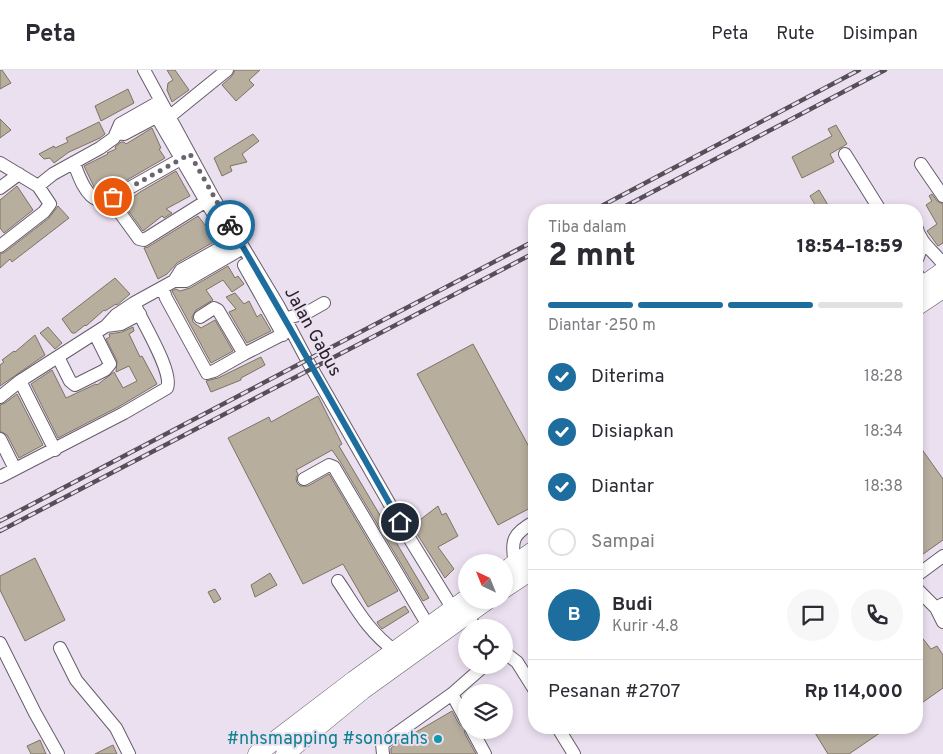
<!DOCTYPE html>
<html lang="id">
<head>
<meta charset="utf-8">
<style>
	:root { --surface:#fff; --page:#f7f7f7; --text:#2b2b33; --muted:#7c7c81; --line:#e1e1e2; --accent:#1d6d9f }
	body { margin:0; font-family:Overpass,sans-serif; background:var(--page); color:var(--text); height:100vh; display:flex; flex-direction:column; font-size:19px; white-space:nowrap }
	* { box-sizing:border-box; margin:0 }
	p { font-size:16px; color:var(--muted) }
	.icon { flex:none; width:28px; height:28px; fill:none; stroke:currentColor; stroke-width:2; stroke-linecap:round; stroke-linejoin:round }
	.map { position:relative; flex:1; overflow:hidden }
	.sheet { position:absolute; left:528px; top:134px; width:395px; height:530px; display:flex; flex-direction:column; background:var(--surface); border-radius:20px; box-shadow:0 2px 8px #0003 }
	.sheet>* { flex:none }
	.needle { width:32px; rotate:317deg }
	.fabs { position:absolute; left:458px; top:484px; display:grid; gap:10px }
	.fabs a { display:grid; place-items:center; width:55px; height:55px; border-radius:50%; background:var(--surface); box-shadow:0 2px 8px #0003; font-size:25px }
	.pin { position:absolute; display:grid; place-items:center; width:42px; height:42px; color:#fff; margin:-21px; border:2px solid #fff; border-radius:50%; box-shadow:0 1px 5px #0007 }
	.courier { position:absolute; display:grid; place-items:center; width:50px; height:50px; margin:-25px; border:4px solid #1d6d9f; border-radius:50%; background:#fff; color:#222; box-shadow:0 1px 6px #0007 }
	.head em { font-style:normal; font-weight:800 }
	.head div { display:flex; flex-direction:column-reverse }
	.head { display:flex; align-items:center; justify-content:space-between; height:85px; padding:0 20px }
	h1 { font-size:32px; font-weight:800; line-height:38px }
	.bar { display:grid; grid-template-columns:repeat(4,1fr); gap:8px 5px; align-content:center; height:60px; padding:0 20px }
	.bar i { height:6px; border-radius:4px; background:var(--line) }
	.bar .on { background:var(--accent) }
	.bar p { grid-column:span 4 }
	.line { display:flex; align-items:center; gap:12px; padding:0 20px; border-top:1px solid var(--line) }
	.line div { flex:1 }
	.round { display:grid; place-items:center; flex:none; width:52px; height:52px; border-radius:26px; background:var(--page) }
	ol { padding:0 20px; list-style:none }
	li { display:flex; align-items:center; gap:15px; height:55px }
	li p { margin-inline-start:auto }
	li .icon { padding:5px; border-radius:50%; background:var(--accent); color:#fff; stroke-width:4 }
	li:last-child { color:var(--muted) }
	li i { width:28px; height:28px; border:2px solid var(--line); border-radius:50% }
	header { display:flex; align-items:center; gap:30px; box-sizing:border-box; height:70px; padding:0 25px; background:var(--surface); border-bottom:1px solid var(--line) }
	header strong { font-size:24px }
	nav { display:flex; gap:28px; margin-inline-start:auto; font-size:18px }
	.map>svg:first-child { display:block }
	.building { fill:#b8ae9e; stroke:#7c7364 }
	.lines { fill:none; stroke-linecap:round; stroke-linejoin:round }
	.minor-casing { stroke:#675d6b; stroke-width:14 }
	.highway-casing { stroke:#675d6b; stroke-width:19 }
	.minor { stroke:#fff; stroke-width:12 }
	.highway { stroke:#fff; stroke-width:18 }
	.rail-casing { stroke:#554f58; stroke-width:4.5 }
	.rail { stroke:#ebe0f0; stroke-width:2.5; stroke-dasharray:8; stroke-linecap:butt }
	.done { stroke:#6b646e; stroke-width:5; stroke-dasharray:0 9 }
	.route { stroke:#1d6d9f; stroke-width:6 }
	.culture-dot { fill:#0f9aa8; stroke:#ebe0f0; stroke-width:2 }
	.labels { text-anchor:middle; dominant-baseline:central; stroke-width:4; stroke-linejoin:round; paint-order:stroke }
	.street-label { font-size:18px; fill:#262228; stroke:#ebe0f0 }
	.culture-label { font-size:18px; fill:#0d838f; stroke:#ebe0f0; text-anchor:end }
</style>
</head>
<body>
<header>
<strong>Peta</strong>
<nav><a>Peta</a><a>Rute</a><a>Disimpan</a></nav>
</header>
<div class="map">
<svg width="943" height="684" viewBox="0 0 943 684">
	<rect width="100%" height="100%" fill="#ebe0f0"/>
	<!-- building -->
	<path class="building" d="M0 0H2L11 13 0 19Z
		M167 0H175L189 20 172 32 167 20 168 13 173 10Z
		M235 0H260L249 10 254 15 236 31 222 15 232 6Z
		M128 19 134 33 101 51 95 36Z
		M0 49 11 60 0 68Z
		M99 52 105 64 100 68 69 82 54 93 50 88 44 89 39 84 54 76 55 78 68 72 66 68Z
		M836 55 847 74 830 84 834 92 802 108 792 87 832 66 828 59Z
		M152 58 161 78 159 79 165 88 122 113 101 122 95 119 84 96 108 84 107 83 116 79 115 77 121 72H124L126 74Z
		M253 64 259 71 242 84 247 92 230 96 232 101 222 106 214 88Z
		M176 101 190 126 166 139 172 143 164 148 162 146 143 161 122 132 126 129 128 131 140 122Z
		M17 116 33 140 4 163 0 158V130Z
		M819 120 831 140H818L810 126Z
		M932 124 937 131 943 134V173L938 176 927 161 937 154 926 135 932 131 929 126Z
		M58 136 69 148 12 192 10 189 0 198V184L5 182 49 148Z
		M198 146 217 170 177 193 167 204 158 209 144 178 148 177Z
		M228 196 235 208 238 206 244 214 232 222 223 210 206 220 213 230 196 240 192 247 193 252 201 258 215 250 233 281 211 293 172 221 176 219 180 221 190 218Z
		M115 208 130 224 117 235 116 234 105 241 104 240 86 256 85 255 75 263H72L62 249Z
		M235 223 244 234 249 231 257 247 261 244 271 261 247 273 229 242 236 239 226 227Z
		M48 257 62 273 55 279 40 263Z
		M133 257 134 261 129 264 140 287 142 286 157 314 120 336 58 368 31 314 52 300 66 328 96 314 97 315 114 302 123 318 137 311 129 296 116 302 117 291 106 269 110 267 109 264 122 262Z
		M35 265 45 285 0 316V295L4 292 2 290 14 281 15 282Z
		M473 274 534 386V436L498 455 417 304Z
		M261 287 265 295 241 308V310L211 322 206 311 218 308Z
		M17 324 43 375 19 388 7 365 0 361V335L5 333Z
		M318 326 342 374 339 376 429 528 423 531 341 393 332 380 296 400 298 404 296 408 297 413 300 416H308L329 404 398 521 368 537 343 494 303 514 228 368 269 347 271 352Z
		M916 371 943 409V470L916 489Z
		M438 436 442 445 446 443 458 466 438 477 454 499 445 508 412 456Z
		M35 488 65 550 25 571 0 520V506Z
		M270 503 277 515 255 527 251 515Z
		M215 519 221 529 214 533 208 522Z
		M405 536 409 542 382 559 378 554 377 552Z
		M916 560 931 579 937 576 943 585V618L916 637Z
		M452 641 459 654 464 658 465 664 476 684H391V678L399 672Z
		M812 658H887L849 684H828Z
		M40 670 46 684H31L27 676Z
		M113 675 117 684H95Z"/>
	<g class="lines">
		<!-- minor casing -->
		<g class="minor-casing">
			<path id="minor" d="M144 0 213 127 278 235 307 290 408 466 456 544
				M151 37 218 152
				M169 47 227 0
				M116 63 124 64 156 47
				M845 84 880 140
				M188 85 110 129 139 169 144 170 211 128
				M0 93 38 116 50 134 44 142 0 176
				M74 93C78 104 85 126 98 130 102 131 106 130 110 129
				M921 94 943 126
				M38 116 53 104 100 78 114 68 120 54 157 33
				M0 118 19 104
				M916 156C921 175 933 180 943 194
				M916 170C921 179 921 182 916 191
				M244 195 283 265
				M916 202 927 221
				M174 211H186L243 178
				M163 219 166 228 207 303 214 301 244 284 289 261
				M200 247 214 238 218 240 244 284
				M285 249 310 241 324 233
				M106 256 121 254 140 244
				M58 287 70 311 75 315 105 300 110 294 95 264
				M20 311 55 380
				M0 327 20 311 106 256 116 245 134 233
				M0 369 15 399
				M0 407 124 343 167 318C174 302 141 250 134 233L174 211 181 200 238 168
				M304 409 329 395 334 397 429 557
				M515 493C510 470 514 463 534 452
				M916 506 943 486
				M338 511C357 539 367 560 395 581
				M916 518 936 538 943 534
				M936 538 943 552
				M465 546 477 558
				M0 573 35 643 58 684
				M60 578 76 610 116 658 129 684
				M504 582 517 592 534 619
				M452 624 466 650
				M558 658 574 684
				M472 660 485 684
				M383 684 382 674 452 624 485 595"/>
		</g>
		<!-- highway casing -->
		<g class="highway-casing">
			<path id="highway" d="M916 220 943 201
				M916 237 943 219
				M504 501 534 480
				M504 519 534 499
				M257 684 354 610 466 529
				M285 684 363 620 488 530"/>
		</g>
		<!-- minor -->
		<use href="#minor" class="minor"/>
		<!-- highway -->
		<use href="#highway" class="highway"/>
		<!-- rail casing -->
		<g class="rail-casing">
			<path id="rail" d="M594 140 859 0
				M618 140 885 0
				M0 451 534 171
				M0 461 534 183"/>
		</g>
		<!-- rail -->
		<use href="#rail" class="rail"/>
	</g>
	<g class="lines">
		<!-- done -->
		<path class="done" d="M113 127 190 84 230 155"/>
		<!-- route -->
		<path class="route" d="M230 155C288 253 344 353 400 452"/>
	</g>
	<!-- markers -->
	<circle class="culture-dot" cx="438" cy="669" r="5"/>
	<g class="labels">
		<!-- street labels -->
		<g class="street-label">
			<text transform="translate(312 262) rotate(61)">Jalan Gabus</text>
		</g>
		<!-- culture labels -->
		<g class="culture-label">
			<text x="428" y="669">#nhsmapping #sonorahs</text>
		</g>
	</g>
</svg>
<div class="fabs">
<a><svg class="needle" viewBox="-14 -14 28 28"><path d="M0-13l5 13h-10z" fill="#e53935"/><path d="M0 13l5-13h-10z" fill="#7c7c81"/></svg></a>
<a><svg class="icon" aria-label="locate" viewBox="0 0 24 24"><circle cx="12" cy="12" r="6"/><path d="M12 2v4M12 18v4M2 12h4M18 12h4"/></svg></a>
<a><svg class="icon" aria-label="layers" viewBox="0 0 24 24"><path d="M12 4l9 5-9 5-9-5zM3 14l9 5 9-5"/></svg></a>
</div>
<div class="pin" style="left:113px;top:127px;background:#ea580c"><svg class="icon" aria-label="bag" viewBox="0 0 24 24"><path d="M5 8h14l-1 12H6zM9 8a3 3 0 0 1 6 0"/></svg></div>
<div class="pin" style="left:400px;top:452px;background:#1f2937"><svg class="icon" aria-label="home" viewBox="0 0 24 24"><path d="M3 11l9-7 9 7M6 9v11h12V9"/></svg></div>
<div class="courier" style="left:230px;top:155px"><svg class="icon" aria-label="bike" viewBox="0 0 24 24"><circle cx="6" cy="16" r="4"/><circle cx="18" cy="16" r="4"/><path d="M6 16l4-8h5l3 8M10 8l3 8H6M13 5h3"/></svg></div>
<section class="sheet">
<div class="head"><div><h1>2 mnt</h1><p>Tiba dalam</p></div><em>18:54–18:59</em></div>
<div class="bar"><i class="on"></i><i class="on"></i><i class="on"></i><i></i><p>Diantar · 250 m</p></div>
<ol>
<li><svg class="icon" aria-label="check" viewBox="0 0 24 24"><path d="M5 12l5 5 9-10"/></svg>Diterima<p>18:28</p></li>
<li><svg class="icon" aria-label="check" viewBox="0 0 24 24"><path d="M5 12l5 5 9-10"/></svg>Disiapkan<p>18:34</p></li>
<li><svg class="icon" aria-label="check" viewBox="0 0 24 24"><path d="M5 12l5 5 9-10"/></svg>Diantar<p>18:38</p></li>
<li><i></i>Sampai</li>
</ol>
<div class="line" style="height:90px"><b class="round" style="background:var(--accent);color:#fff">B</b><div><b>Budi</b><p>Kurir · 4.8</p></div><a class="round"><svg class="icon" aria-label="chat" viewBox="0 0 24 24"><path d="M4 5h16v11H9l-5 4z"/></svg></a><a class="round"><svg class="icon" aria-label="phone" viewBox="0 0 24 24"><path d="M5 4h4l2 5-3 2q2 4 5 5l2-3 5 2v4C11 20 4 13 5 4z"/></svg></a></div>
<div class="line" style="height:65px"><div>Pesanan #2707</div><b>Rp 114,000</b></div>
</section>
</div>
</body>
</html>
